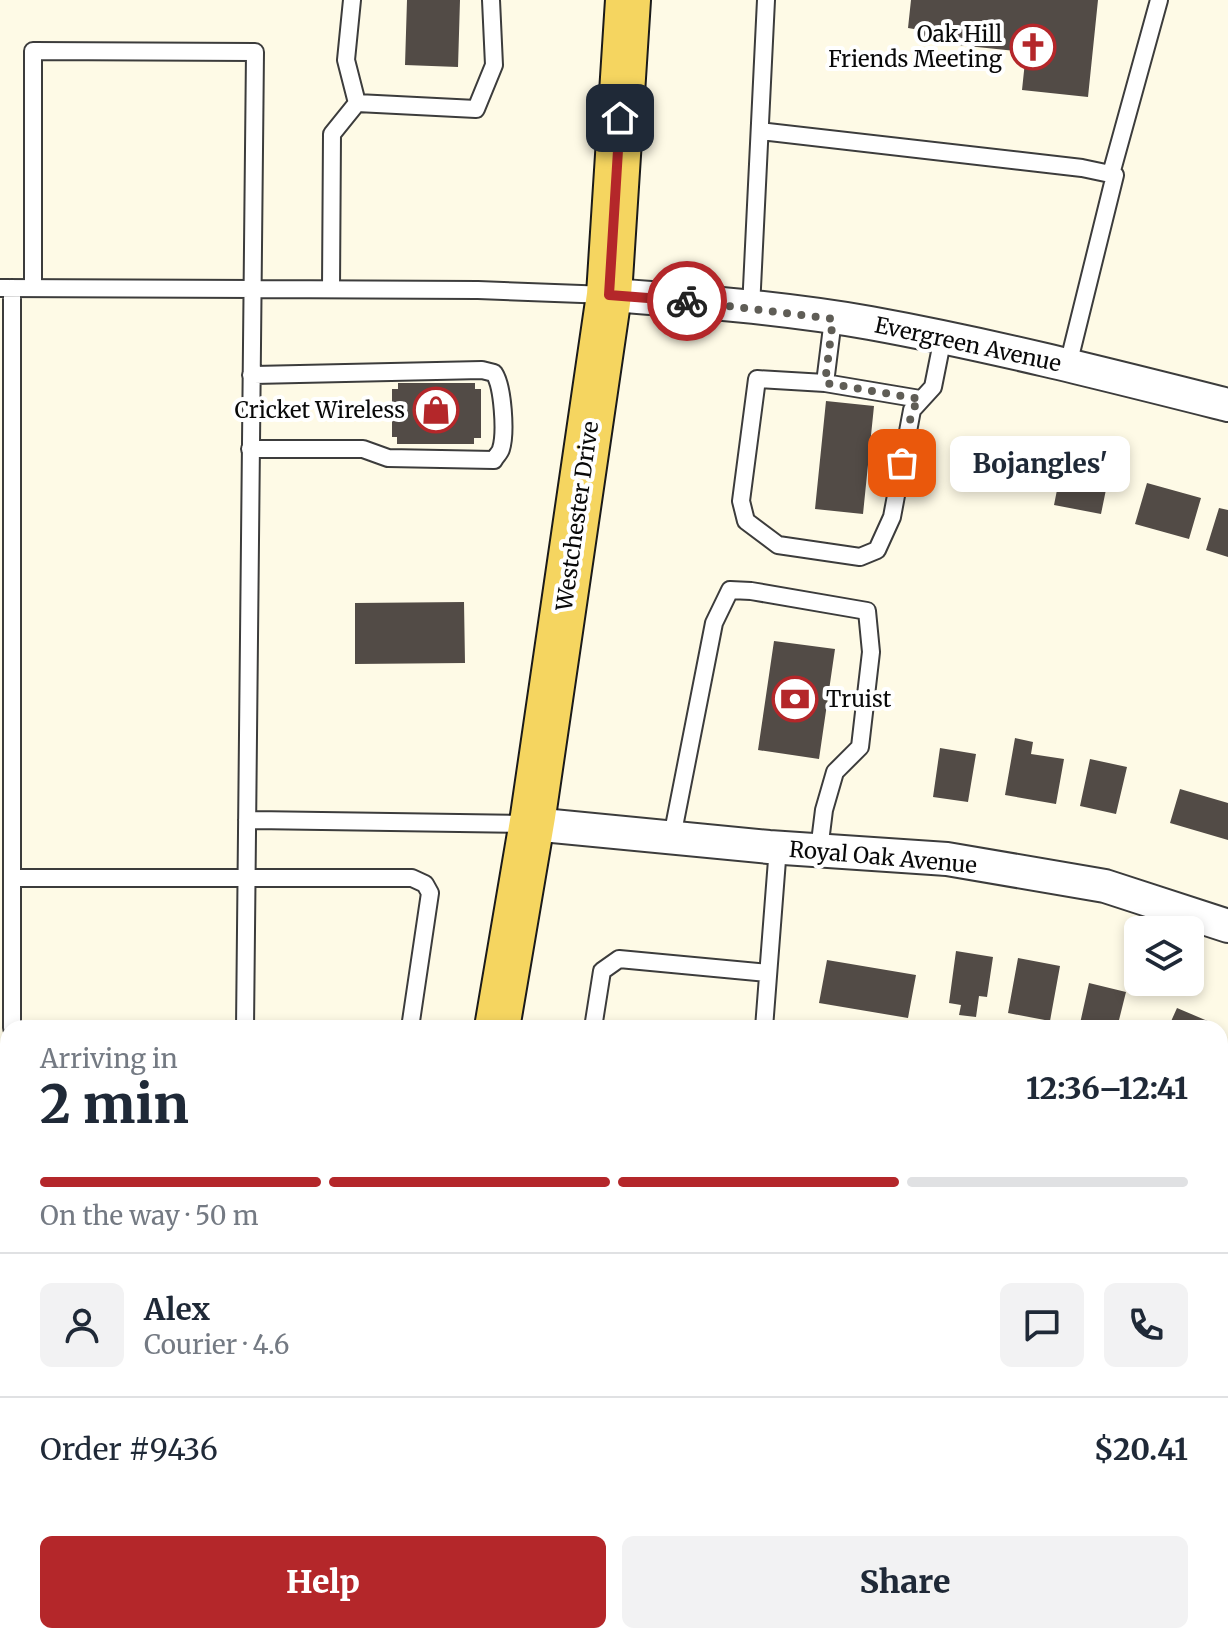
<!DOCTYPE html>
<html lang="en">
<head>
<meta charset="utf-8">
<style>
	:root { --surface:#fff; --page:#f2f2f3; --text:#1f2937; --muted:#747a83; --line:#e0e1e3; --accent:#b4272a }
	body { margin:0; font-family:Merriweather,serif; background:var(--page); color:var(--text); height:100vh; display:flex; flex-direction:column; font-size:30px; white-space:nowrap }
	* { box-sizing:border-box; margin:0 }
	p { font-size:26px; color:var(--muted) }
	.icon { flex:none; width:44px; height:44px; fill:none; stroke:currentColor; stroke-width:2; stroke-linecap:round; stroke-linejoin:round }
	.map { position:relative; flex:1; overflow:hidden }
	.details { position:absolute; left:0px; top:1020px; width:1228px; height:624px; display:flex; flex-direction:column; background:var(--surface); border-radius:24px 24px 0 0; box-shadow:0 4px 12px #0003 }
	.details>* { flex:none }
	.tools { position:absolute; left:1124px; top:916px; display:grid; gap:16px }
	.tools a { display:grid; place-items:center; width:80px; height:80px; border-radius:12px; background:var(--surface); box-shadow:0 4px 12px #0003; font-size:40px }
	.pin { position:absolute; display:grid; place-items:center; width:68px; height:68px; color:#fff; margin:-34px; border-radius:16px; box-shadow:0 4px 12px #0006 }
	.courier { position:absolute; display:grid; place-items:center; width:80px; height:80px; margin:-40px; border:6px solid #b4272a; border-radius:50%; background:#fff; color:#222; box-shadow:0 2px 10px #0007 }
	.bubble { position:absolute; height:56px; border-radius:12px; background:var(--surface); box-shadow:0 4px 12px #0003; font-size:26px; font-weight:800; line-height:56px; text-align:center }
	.summary em { font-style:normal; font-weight:800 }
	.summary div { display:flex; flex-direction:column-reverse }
	.summary { display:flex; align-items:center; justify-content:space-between; height:136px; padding:0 40px }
	h1 { font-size:52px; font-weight:800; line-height:60px }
	.bar { display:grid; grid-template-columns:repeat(4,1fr); gap:12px 8px; align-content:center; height:96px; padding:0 40px }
	.bar i { height:10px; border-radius:6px; background:var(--line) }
	.bar .active { background:var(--accent) }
	.bar p { grid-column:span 4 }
	.line { display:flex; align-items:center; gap:20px; padding:0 40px; border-top:2px solid var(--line) }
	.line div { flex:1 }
	.round { display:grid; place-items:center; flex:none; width:84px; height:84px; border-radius:12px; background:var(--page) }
	.button { display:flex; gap:16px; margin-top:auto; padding:16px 40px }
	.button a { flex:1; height:92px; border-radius:12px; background:var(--accent); color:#fff; font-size:32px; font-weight:800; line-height:92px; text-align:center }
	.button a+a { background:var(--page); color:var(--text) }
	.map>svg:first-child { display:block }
	.building { fill:#524b46 }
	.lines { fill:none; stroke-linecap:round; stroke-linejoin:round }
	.lane-casing { stroke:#3c3c3c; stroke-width:20 }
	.street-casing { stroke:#3c3c3c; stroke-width:36 }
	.primary-casing { stroke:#1a1a1a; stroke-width:48 }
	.lane { stroke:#fff; stroke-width:16 }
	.street { stroke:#fff; stroke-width:32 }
	.primary { stroke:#f5d560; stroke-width:44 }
	.done { stroke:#5f5d56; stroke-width:8; stroke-dasharray:0 14.4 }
	.route { stroke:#b4272a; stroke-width:10 }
	.labels { text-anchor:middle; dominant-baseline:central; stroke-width:8; stroke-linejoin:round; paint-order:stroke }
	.poi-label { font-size:22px; fill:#090909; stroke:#fff; text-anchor:end }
	.street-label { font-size:22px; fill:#090909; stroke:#fff }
</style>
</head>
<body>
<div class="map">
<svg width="1228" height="1644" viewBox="0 0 1228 1644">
	<rect width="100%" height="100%" fill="#fefae6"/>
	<!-- building -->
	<path class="building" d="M407 0H460L458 67 405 65Z
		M911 0H1098L1088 97 1022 90 1026 52 919 41 920 30 908 28Z
		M398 383H475V389H481V438H474V444H397V437H392V389H398Z
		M826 401 874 406 863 514 815 509Z
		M1063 460 1110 470 1101 514 1054 505Z
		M1147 483 1201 498 1189 539 1135 524Z
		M1219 508 1228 510V557L1206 550Z
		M464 602 465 663 355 664V603Z
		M774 641 835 649 819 759 758 750Z
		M1015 738 1033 742 1031 754 1064 759 1056 804 1005 795Z
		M940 748 976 754 968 802 933 797Z
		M1090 759 1127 767 1116 814 1080 806Z
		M1180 789 1228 803V840L1170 823Z
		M956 951 993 957 987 997 979 996 976 1017 959 1015 961 1005 949 1003Z
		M1018 958 1060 966 1050 1021 1008 1013Z
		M827 960 916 975 908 1018 819 1003Z
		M1089 983 1126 992 1117 1028H1079Z
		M1177 1008 1210 1022 1207 1028H1168Z
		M1225 1474H1228V1527L1220 1526Z
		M597 1636H743V1644H597Z"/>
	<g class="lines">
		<!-- lane casing -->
		<g class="lane-casing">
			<path id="lane" d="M352 0 346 60 357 103 476 109 494 65 491 0
				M760 131 1082 168 1115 175 1068 365
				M1111 174 1159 0
				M0 288 478 290 608 295
				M12 288V1028
				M33 288V51L255 52 245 1028
				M331 289 332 134 357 103
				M751 308 766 0
				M825 383 833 319
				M920 399 825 383 757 379 741 501 746 521 778 545 860 557 877 550 892 517 912 410 933 387 943 337
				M250 449H363L388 458 494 460C496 456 500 453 501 449 506 433 503 386 494 373L482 370 251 375
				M247 820 530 824
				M672 837 714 623 730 590 751 591 867 611 871 652 860 747 835 772 824 810 819 850
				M12 878H412L425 884 430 893 410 1028
				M593 1028 602 971 619 959 768 973
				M764 1028 778 847
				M3 1644 7 1594 8 1380
				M534 1644 535 1636"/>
		</g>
		<!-- street casing -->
		<g class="street-casing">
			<path id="street" d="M609 295C696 301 784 308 870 323 991 345 1109 375 1228 405
				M532 824 769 847 947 859 1105 886 1228 926
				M1220 1378 1228 1379"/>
		</g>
		<!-- primary casing -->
		<g class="primary-casing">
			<path id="primary" d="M497 1028 533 816 609 295 628 0
				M406 1644 407 1636"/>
		</g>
		<!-- lane -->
		<use href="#lane" class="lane"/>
		<!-- street -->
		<use href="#street" class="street"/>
		<!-- primary -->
		<use href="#primary" class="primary"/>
	</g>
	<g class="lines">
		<!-- done -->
		<path class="done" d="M687 301 833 319 825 383 920 399 912 410 902 463"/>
		<!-- route -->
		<path class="route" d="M620 118 609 295 687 301"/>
	</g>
	<!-- icons -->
	<defs>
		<g id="church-ring" transform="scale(2.3)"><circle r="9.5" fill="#fff" stroke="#b4272a" stroke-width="1.5"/><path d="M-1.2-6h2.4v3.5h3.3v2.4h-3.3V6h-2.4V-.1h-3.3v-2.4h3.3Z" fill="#b4272a"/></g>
		<g id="shop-ring" transform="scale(2.3)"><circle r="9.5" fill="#fff" stroke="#b4272a" stroke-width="1.5"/><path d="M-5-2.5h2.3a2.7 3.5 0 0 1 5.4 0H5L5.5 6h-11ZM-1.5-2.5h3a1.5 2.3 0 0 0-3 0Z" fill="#b4272a"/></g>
		<g id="bank-ring" transform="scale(2.3)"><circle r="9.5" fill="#fff" stroke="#b4272a" stroke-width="1.5"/><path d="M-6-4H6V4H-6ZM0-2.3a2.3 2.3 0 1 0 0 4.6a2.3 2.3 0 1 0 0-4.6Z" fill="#b4272a"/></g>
	</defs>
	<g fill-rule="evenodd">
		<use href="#church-ring" x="1033" y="47"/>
		<use href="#shop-ring" x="436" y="410"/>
		<use href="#bank-ring" x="795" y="699"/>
	</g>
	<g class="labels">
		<!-- poi labels -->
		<g class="poi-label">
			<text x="1002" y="34">Oak Hill<tspan x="1002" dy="25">Friends Meeting</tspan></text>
			<text x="405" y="410">Cricket Wireless</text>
			<text x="826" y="699" text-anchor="start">Truist</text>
		</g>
		<!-- street labels -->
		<g class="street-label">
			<text transform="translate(968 344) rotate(12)">Evergreen Avenue</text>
			<text transform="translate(577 516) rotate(-82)">Westchester Drive</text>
			<text transform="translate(883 857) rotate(5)">Royal Oak Avenue</text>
		</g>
	</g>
</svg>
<div class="tools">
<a><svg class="icon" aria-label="layers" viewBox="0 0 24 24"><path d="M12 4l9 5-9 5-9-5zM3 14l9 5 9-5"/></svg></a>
</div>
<div class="pin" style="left:902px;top:463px;background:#ea580c"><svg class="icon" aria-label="bag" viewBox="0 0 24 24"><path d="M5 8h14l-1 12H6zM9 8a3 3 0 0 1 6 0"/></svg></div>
<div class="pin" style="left:620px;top:118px;background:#1f2937"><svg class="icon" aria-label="home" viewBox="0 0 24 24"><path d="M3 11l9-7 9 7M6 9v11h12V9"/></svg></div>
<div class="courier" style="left:687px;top:301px"><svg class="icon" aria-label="bike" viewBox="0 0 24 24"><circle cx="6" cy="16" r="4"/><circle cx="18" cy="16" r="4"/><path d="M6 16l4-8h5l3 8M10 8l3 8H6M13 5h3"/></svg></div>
<div class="bubble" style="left:950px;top:436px;width:180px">Bojangles'</div>
<section class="details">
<div class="summary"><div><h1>2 min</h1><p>Arriving in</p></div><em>12:36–12:41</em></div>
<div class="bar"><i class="active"></i><i class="active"></i><i class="active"></i><i></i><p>On the way · 50 m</p></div>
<div class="line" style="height:144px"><a class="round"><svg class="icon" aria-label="person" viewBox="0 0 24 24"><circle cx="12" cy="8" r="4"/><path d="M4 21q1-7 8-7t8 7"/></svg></a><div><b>Alex</b><p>Courier · 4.6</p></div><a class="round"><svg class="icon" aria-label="chat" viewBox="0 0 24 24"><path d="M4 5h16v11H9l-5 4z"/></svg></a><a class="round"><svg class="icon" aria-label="phone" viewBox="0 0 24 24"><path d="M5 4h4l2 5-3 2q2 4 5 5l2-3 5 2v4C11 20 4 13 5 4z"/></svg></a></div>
<div class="line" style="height:104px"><div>Order #9436</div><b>$20.41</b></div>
<div class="button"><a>Help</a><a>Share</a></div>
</section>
</div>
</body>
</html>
